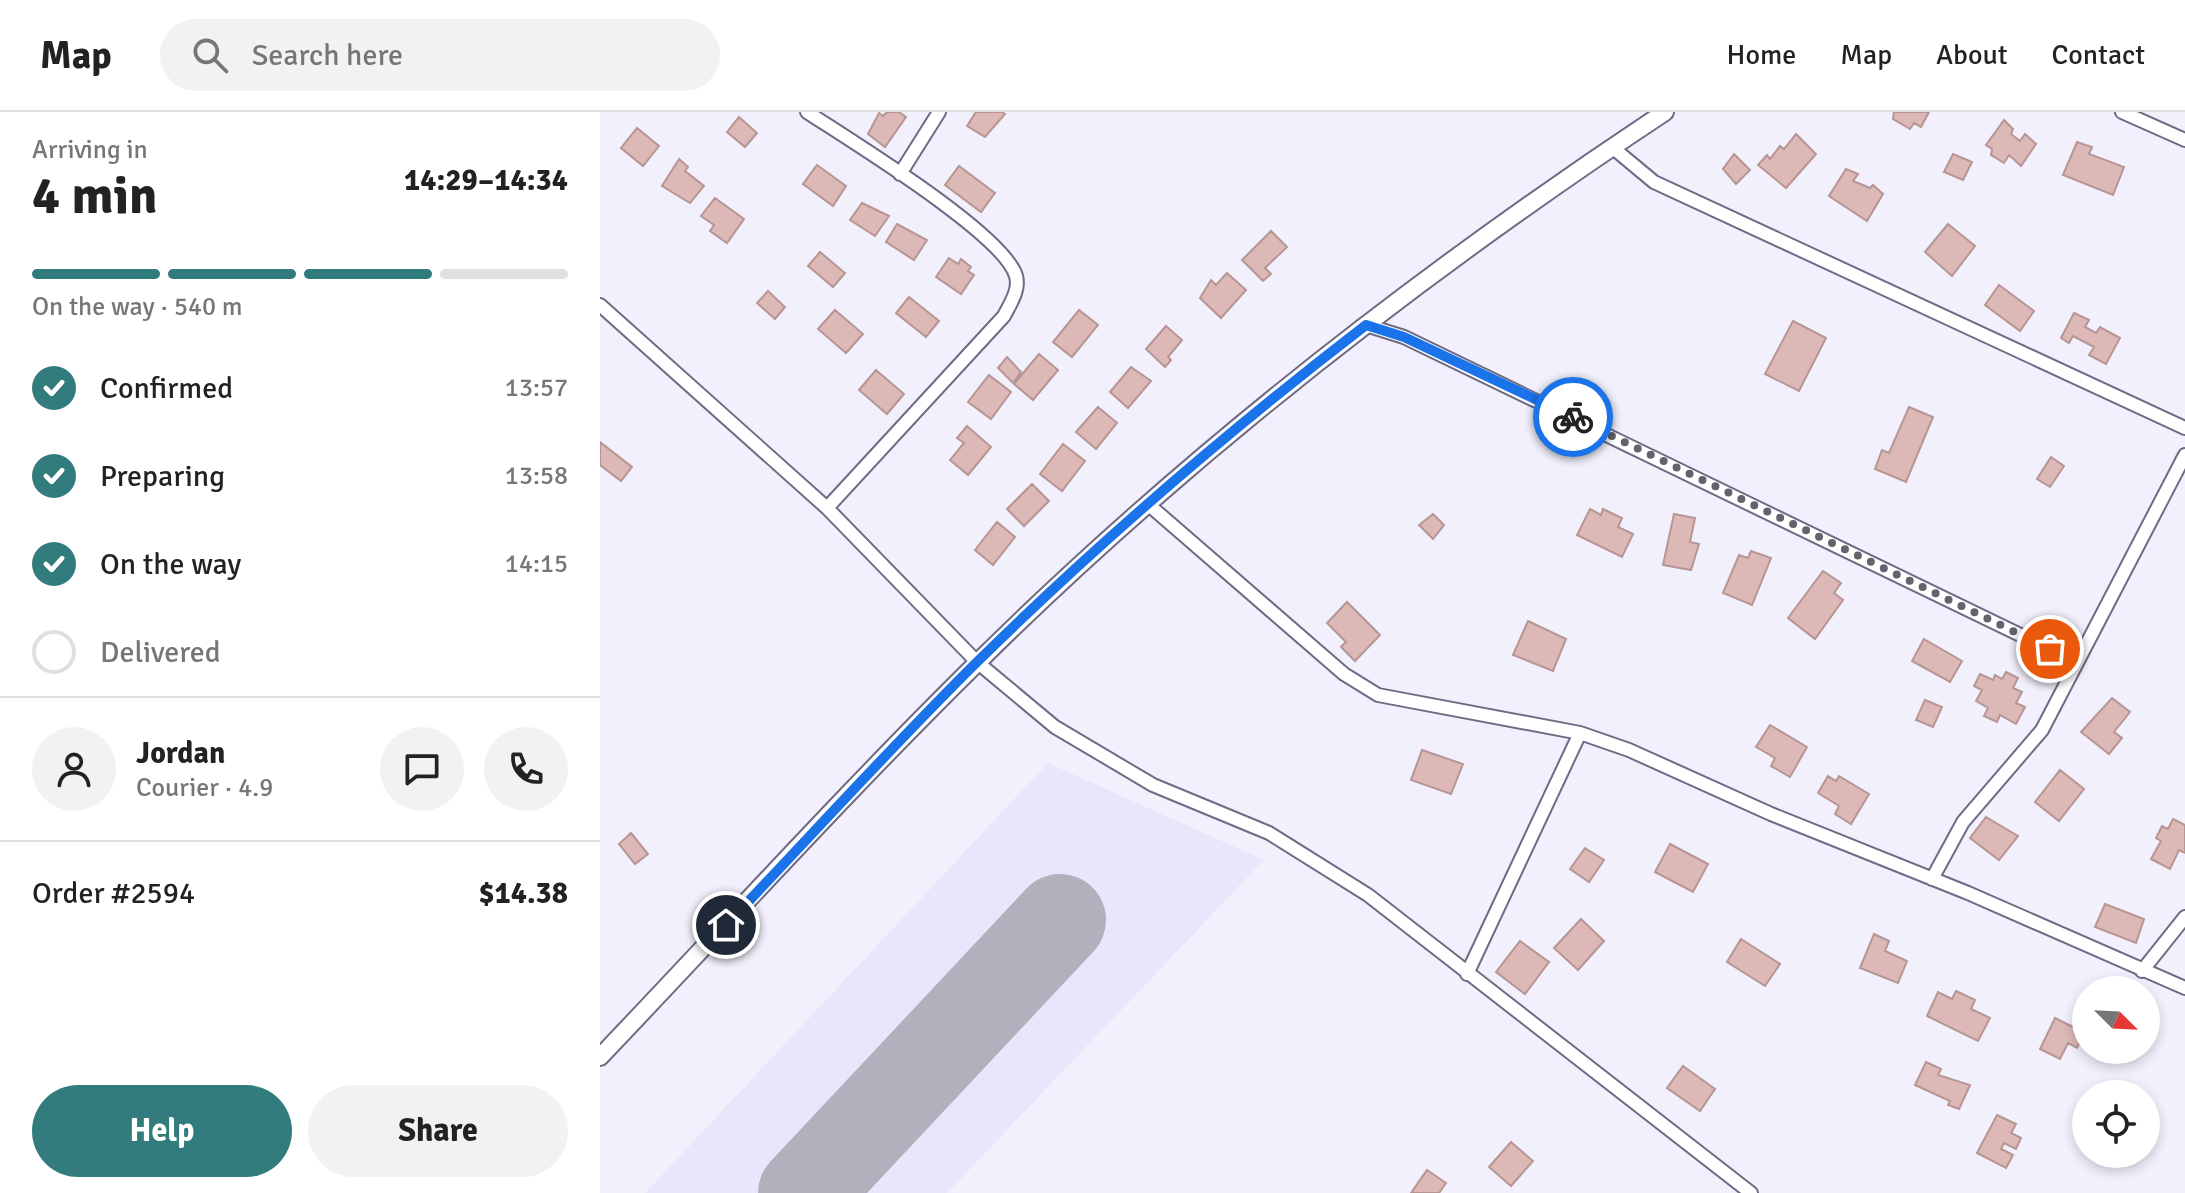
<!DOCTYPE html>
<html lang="en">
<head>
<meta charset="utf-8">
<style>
	:root { --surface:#fff; --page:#f2f2f2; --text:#222; --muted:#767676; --line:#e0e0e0; --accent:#337c7d }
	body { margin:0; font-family:Signika,sans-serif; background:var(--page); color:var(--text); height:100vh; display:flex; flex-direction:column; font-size:30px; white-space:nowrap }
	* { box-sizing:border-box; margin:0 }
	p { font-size:26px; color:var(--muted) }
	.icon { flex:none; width:44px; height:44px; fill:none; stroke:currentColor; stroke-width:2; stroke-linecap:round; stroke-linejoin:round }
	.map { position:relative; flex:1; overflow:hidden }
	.details { display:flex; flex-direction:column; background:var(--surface); width:600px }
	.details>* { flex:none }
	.needle { width:52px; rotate:114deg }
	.buttons { position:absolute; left:1472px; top:864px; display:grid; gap:16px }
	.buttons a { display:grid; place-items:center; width:88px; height:88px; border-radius:50%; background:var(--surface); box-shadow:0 4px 12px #0003; font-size:40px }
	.pin { position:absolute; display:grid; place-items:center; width:68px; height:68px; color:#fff; margin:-34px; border:4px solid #fff; border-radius:50%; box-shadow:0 2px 8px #0007 }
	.courier { position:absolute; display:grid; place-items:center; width:80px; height:80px; margin:-40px; border:6px solid #1a73e8; border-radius:50%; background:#fff; color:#222; box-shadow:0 2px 10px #0007 }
	.headline em { font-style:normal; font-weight:700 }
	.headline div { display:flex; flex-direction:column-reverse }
	.headline { display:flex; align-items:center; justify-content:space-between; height:136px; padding:0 32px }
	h1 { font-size:52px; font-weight:700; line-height:60px }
	.bar { display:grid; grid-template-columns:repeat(4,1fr); gap:12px 8px; align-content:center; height:96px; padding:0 32px }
	.bar i { height:10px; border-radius:6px; background:var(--line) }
	.bar .current { background:var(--accent) }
	.bar p { grid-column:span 4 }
	.line { display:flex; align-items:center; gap:20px; padding:0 32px; border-top:2px solid var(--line) }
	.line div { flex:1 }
	.round { display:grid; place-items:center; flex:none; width:84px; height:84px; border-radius:42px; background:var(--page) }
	ol { padding:0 32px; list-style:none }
	li { display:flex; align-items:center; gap:24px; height:88px }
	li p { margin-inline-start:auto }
	li .icon { padding:8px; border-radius:50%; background:var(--accent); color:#fff; stroke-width:4 }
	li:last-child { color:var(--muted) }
	li i { width:44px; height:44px; border:4px solid var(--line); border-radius:50% }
	.button { display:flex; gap:16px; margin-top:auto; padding:16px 32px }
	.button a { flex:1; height:92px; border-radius:48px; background:var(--accent); color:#fff; font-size:32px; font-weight:700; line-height:92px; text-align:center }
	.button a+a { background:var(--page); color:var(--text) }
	header { display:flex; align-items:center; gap:48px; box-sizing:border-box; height:112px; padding:0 40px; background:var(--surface); border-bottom:2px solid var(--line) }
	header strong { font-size:38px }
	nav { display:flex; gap:44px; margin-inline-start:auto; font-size:28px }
	.search { width:560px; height:72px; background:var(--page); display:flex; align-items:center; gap:20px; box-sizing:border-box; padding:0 28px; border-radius:44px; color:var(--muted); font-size:30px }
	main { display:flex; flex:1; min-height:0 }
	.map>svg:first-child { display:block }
	.built { fill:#e9e6fc }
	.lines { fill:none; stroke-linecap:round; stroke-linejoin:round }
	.runway { stroke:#b2b0bc; stroke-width:92 }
	.building { fill:#dcb9b7; stroke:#b69593; stroke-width:2 }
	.street-casing { stroke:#6f6b85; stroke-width:16 }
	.secondary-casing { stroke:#6f6b85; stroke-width:20 }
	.street { stroke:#fff; stroke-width:12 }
	.secondary { stroke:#fff; stroke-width:16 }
	.done { stroke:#63626d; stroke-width:8; stroke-dasharray:0 14.4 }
	.route { stroke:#1a73e8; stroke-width:10 }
</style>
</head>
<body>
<header>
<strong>Map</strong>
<div class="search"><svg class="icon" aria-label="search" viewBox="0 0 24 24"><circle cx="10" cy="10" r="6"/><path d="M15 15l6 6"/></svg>Search here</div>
<nav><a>Home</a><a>Map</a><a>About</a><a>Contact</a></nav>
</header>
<main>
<section class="details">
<div class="headline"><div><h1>4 min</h1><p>Arriving in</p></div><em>14:29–14:34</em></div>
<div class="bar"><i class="current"></i><i class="current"></i><i class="current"></i><i></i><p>On the way · 540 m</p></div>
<ol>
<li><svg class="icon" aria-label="check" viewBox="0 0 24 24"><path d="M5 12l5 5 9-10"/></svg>Confirmed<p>13:57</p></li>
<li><svg class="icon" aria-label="check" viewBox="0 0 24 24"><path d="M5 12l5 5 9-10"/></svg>Preparing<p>13:58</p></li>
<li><svg class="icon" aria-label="check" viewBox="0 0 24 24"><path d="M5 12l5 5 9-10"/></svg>On the way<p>14:15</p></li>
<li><i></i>Delivered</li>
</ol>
<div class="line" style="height:144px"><a class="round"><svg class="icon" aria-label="person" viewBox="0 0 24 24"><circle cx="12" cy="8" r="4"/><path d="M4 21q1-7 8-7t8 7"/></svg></a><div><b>Jordan</b><p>Courier · 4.9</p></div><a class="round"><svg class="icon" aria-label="chat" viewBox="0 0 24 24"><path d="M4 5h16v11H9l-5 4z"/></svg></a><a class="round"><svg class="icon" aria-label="phone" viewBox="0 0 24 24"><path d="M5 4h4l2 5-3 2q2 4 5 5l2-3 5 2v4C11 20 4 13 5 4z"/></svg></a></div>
<div class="line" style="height:104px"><div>Order #2594</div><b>$14.38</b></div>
<div class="button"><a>Help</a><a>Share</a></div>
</section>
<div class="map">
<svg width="1585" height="1081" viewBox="0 0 1585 1081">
	<rect width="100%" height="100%" fill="#f1f0fc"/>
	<!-- built -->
	<path class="built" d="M448 651 664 748 347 1081H45Z"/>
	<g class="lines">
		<!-- runway -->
		<path class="runway" d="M204 1081 460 808"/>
	</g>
	<!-- building -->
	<path class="building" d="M287 0H299L306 5 285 35 268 22 279 1 283 4Z
		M376 0H402L405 2 385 25 367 14Z
		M1294 0H1329L1321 15 1314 11 1310 17 1293 7Z
		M139 5 157 21 145 35 127 20Z
		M1404 8 1413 17 1411 22 1420 29 1425 22 1436 32 1421 54 1409 43 1404 51 1391 43 1392 37 1386 33Z
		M37 16 59 34 43 54 21 36Z
		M1196 22 1216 42 1186 76 1158 53 1167 43 1170 47 1180 34 1184 37Z
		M1477 30 1492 35 1489 42 1524 55 1513 83 1463 63Z
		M1134 42 1150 58 1136 72 1123 57Z
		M1353 42 1372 50 1363 68 1344 60Z
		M79 47 88 55 85 59 104 74 90 91 62 74Z
		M217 53 246 74 233 94 203 72Z
		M359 54 395 81 381 100 345 73Z
		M1246 57 1258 62 1253 69 1270 76 1273 73 1283 82 1267 109 1229 84Z
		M115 86 144 107 127 131 110 119 114 113 101 104Z
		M262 91 289 104 275 124 250 108Z
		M297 112 327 128 314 148 286 130Z
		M1348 112 1375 134 1352 164 1325 140Z
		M671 119 687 135 665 156 671 162 663 169 642 148Z
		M220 140 245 161 233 175 208 154Z
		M349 146 358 152 361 147 371 155 368 159 374 163 361 182 336 165Z
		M627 161 646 178 621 206 600 186 611 168 616 173Z
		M1399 173 1434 199 1420 219 1385 193Z
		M168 179 185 195 175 207 157 191Z
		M309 185 339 209 326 225 296 201Z
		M235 198 263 222 246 241 218 217Z
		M479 198 498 213 472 245 453 230Z
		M1474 201 1489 208 1485 215 1496 221 1500 215 1520 226 1506 252 1489 243 1494 235 1473 224 1469 231 1461 226Z
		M1193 209 1226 226 1199 279 1165 262Z
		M566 214 582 228 568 245 571 248 565 255 546 237Z
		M439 242 458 258 433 288 414 272Z
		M407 245 421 260 413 271 398 256Z
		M531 255 551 269 528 296 510 280Z
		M276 258 304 282 287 302 259 278Z
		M389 263 411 280 391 307 368 290Z
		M498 295 517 311 496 337 476 320Z
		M1309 295 1333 305 1306 370 1275 357 1282 338 1289 341Z
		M367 314 391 335 368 363 350 348 364 331 357 326Z
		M0 330 32 355 21 369 0 353Z
		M463 332 485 349 462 379 440 362Z
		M1451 345 1464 354 1450 375 1437 367Z
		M432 372 449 389 424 414 407 397Z
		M990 397 1001 403 1003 397 1022 406 1018 415 1033 422 1022 445 977 423Z
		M833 402 844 413 833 427 819 413Z
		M1074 402 1095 406 1090 430 1099 432 1091 458 1063 453Z
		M397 410 415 425 393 453 375 438Z
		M1151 439 1171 446 1152 493 1123 481 1139 443 1148 446Z
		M1223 459 1241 471 1234 481 1243 488 1215 527 1188 506Z
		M747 490 780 523 755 549 741 535 746 530 727 511Z
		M928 509 966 527 953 559 913 543Z
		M1324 527 1362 549 1350 570 1312 549Z
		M1406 560 1418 566 1413 576 1422 580 1416 591 1425 595 1416 612 1400 603 1397 610 1384 604 1388 596 1376 589 1382 578 1374 574 1380 562 1393 568 1395 563 1402 567Z
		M1512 586 1530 600 1514 620 1522 626 1509 642 1481 620Z
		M1325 588 1342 595 1333 615 1316 608Z
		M1170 613 1207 635 1190 665 1171 654 1175 646 1156 635Z
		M822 638 863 652 851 682 811 668Z
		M1460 658 1484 677 1459 709 1435 690Z
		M1228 664 1236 669 1239 664 1269 682 1251 712 1235 702 1239 694 1218 681Z
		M1386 705 1418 724 1399 748 1370 726Z
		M1573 707 1585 713V741L1579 738 1570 757 1551 747 1561 729 1556 726 1562 714 1568 717Z
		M31 721 48 742 35 752 19 732Z
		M1070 732 1108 752 1093 780 1055 760Z
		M985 736 1004 748 989 770 970 757Z
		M1505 792 1544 807 1536 831 1495 815Z
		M981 807 1004 829 978 858 954 836Z
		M1274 822 1289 829 1285 839 1307 849 1298 871 1260 856Z
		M1141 827 1180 852 1165 874 1127 850Z
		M920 829 949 850 925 882 896 860Z
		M1356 879 1375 888 1371 897 1390 906 1378 929 1327 904 1338 880 1352 887Z
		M1455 906 1485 921 1477 936 1468 931 1460 947 1440 937Z
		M1326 950 1341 957 1338 963 1370 973 1359 997 1348 993 1350 989 1315 973Z
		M1083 954 1115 977 1100 999 1067 976Z
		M1397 1003 1416 1012 1411 1021 1421 1026 1416 1037 1404 1031 1401 1037 1413 1043 1406 1056 1377 1041Z
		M911 1030 933 1049 911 1074 889 1055Z
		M827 1058 846 1071 839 1081H811Z"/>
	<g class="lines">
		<!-- street casing -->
		<g class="street-casing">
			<path id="street" d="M207 0C248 27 404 122 416 164 420 178 410 192 404 204L227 396
				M1522 0 1585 28
				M1012 35 1054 70 1585 316
				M300 62 339 0
				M0 193 227 396 377 550 455 615 553 673 669 721 768 783 1151 1081
				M766 213 804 225 1476 550
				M549 393 744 562 778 583 980 621 1029 638 1171 702 1368 781 1585 876
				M1332 767 1363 710 1442 618 1585 343
				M1542 859 1585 805
				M867 862 980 621"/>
		</g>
		<!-- secondary casing -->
		<g class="secondary-casing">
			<path id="secondary" d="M0 945C125 814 248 678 377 551 586 344 820 162 1065 0"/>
		</g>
		<!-- street -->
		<use href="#street" class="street"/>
		<!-- secondary -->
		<use href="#secondary" class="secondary"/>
	</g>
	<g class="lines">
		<!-- done -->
		<path class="done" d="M973 305 1450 537"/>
		<!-- route -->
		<path class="route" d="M126 813C209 726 291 635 377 550 499 430 631 317 766 213L804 225 973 305"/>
	</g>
</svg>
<div class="buttons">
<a><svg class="needle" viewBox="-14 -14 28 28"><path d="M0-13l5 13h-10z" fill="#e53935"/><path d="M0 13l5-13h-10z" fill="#767676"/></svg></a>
<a><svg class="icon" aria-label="locate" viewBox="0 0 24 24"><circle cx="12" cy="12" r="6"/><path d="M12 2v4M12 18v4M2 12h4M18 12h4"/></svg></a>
</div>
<div class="pin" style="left:1450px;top:537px;background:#ea580c"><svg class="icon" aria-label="bag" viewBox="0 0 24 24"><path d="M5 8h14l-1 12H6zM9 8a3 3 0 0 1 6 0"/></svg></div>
<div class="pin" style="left:126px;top:813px;background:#1f2937"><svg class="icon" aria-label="home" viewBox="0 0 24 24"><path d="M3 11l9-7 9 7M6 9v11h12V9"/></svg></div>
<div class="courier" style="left:973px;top:305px"><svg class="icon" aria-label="bike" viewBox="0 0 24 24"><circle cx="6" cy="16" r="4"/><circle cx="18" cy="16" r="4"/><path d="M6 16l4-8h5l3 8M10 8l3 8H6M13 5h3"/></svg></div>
</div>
</main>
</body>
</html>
